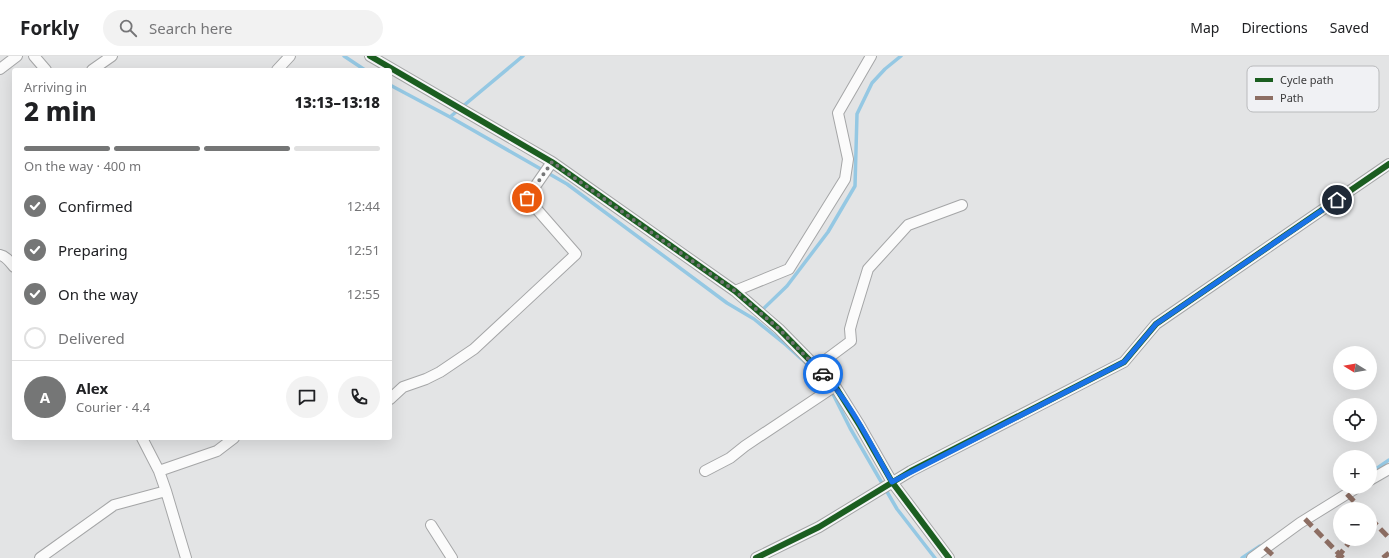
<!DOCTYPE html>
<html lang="en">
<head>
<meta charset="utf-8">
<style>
	:root { --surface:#fff; --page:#f2f2f2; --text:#202124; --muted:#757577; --line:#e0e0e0; --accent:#757676 }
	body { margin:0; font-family:"Noto Sans",sans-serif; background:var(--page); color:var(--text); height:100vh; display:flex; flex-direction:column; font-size:15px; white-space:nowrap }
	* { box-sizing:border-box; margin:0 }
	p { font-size:13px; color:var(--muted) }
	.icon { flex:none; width:22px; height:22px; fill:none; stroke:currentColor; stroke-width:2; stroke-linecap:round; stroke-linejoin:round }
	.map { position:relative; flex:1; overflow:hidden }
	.drawer { position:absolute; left:12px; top:12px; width:380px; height:372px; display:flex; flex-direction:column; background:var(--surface); border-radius:4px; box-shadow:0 4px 16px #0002 }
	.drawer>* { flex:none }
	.needle { width:26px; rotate:281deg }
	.buttons { position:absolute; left:1333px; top:290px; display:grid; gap:8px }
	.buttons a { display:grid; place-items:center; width:44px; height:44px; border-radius:50%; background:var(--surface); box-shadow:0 4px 16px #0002; font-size:20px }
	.pin { position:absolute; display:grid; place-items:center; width:34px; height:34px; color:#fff; margin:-17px; border:2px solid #fff; border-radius:50%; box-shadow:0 1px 4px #0007 }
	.courier { position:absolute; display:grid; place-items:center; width:40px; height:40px; margin:-20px; border:3px solid #1a73e8; border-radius:50%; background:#fff; color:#222; box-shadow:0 1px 5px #0007 }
	.headline em { font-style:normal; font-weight:800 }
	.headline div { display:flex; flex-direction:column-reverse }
	.headline { display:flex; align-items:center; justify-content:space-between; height:68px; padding:0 12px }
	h1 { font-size:26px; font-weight:800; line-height:30px }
	.bar { display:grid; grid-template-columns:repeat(4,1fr); gap:6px 4px; align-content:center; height:48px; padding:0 12px }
	.bar i { height:5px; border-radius:3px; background:var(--line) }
	.bar .selected { background:var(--accent) }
	.bar p { grid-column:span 4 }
	.line { display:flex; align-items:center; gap:10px; padding:0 12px; border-top:1px solid var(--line) }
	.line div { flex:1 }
	.round { display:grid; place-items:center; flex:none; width:42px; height:42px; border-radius:21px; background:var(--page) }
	ol { padding:0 12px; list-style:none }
	li { display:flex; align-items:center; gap:12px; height:44px }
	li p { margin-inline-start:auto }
	li .icon { padding:4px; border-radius:50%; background:var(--accent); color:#fff; stroke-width:4 }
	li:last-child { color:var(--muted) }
	li i { width:22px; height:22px; border:2px solid var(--line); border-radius:50% }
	header { display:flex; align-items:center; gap:24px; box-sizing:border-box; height:56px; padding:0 20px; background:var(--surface); border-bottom:1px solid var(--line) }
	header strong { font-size:19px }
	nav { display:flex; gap:22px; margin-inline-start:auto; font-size:14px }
	.search { width:280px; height:36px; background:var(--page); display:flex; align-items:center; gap:10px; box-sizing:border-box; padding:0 14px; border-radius:22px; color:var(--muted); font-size:15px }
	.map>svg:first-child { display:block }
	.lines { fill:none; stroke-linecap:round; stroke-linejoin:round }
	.stream { stroke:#95c8e3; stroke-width:3.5 }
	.street-casing { stroke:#a5a6a7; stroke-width:12 }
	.street { stroke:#fbfbfb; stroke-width:10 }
	.quiet { stroke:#8d6e63; stroke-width:5; stroke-dasharray:10 5; stroke-linecap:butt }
	.cycleway-casing { stroke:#f0f1f4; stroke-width:8 }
	.cycleway { stroke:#1b5e20; stroke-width:6 }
	.done { stroke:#757676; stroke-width:4; stroke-dasharray:0 7.2 }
	.route { stroke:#1a73e8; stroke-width:5 }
	.key { fill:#f0f1f4; stroke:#b9babc; stroke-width:1 }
	.key-label { font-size:11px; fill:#3a3a3b }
</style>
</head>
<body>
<header>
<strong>Forkly</strong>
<div class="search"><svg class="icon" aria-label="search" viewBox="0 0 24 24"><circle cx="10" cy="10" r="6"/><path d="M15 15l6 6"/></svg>Search here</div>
<nav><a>Map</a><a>Directions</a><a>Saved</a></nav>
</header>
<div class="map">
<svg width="1389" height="502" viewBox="0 0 1389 502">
	<rect width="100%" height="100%" fill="#e3e4e5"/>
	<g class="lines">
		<!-- stream -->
		<path class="stream" d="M344 0 365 14
			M390 29 450 61 567 128 727 247 754 263 786 289 807 308
			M450 61 523 0
			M760 256 787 230 828 176 855 130 857 58 872 27 885 13 901 0
			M831 334 850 372 897 453 935 502
			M1370 417 1389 404
			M1242 502 1260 490"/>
		<!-- street casing -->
		<g class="street-casing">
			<path id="street" d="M34 0 46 14
				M370 0 552 106 735 235 779 273 835 330 860 370 892 426 949 502
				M0 13 17 0
				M92 14 112 0
				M277 14 290 0
				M0 199C6 200 10 206 14 211
				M735 235 789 213 845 123 848 103 838 57 871 0
				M816 311 851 285 850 273 853 262 868 213 908 169 962 149
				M390 343 403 331 426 323 440 316 474 293 576 198 527 142 552 106
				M142 382 159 415 166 435 186 502
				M159 415 217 395 234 382
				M705 415 730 402 745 390 835 330
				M1370 424 1389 413
				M431 469 452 502
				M40 502 114 449 166 435
				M756 502 819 471 911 415 1124 306 1156 268 1389 108
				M1252 502 1300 467 1358 431"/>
		</g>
		<!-- street -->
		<use href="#street" class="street"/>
		<!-- quiet -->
		<path class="quiet" d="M1347 438 1361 453
			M1370 462 1389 482
			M1305 463 1343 502
			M1265 492 1276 502
			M1337 502 1352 483
			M1383 502 1389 497"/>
		<!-- cycleway casing -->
		<g class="cycleway-casing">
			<path id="cycleway" d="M370 0 552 106 735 235 779 273 835 330 860 370 892 426 949 502
				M756 502 819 471 911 415 1124 306 1156 268 1389 108"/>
		</g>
		<!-- cycleway -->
		<use href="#cycleway" class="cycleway"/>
	</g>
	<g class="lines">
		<!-- done -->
		<path class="done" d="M527 142 552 106 655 179 735 235 779 273 823 318"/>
		<!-- route -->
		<path class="route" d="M823 318C851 346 872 391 892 426L1124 306 1156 268 1337 144"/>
	</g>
	<!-- legend -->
	<rect x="1247" y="10" width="132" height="46" rx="6" class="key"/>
	<rect x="1255" y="22" width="18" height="4" fill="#1b5e20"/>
	<rect x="1255" y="40" width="18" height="4" fill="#8d6e63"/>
	<g class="key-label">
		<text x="1280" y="28">Cycle path</text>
		<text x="1280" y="46">Path</text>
	</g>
</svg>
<div class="buttons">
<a><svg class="needle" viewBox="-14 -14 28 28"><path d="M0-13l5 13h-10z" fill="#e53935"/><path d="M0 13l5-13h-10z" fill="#757577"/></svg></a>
<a><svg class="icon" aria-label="locate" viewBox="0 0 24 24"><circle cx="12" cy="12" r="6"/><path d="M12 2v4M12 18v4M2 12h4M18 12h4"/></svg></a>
<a>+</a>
<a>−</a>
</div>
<div class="pin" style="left:527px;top:142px;background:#ea580c"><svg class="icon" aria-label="bag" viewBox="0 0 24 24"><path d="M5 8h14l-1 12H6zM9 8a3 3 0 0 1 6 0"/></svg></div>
<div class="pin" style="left:1337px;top:144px;background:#1f2937"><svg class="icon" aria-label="home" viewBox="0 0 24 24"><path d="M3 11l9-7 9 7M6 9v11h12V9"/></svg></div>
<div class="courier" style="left:823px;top:318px"><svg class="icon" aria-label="car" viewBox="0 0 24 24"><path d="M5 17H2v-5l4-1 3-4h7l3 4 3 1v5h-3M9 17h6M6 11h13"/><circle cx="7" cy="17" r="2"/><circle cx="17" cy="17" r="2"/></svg></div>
<section class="drawer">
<div class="headline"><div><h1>2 min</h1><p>Arriving in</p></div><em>13:13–13:18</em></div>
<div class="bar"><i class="selected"></i><i class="selected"></i><i class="selected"></i><i></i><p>On the way · 400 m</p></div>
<ol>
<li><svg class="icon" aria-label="check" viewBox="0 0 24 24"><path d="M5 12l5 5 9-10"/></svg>Confirmed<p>12:44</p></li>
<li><svg class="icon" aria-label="check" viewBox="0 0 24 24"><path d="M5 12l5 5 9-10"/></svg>Preparing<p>12:51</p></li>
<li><svg class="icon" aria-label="check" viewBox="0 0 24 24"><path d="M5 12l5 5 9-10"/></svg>On the way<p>12:55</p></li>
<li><i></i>Delivered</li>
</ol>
<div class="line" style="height:72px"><b class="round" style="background:var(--accent);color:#fff">A</b><div><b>Alex</b><p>Courier · 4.4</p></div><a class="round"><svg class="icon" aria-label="chat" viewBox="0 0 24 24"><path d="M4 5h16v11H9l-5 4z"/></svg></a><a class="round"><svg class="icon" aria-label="phone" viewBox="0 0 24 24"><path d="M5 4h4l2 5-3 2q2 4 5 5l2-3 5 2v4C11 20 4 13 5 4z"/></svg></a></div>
</section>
</div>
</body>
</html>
